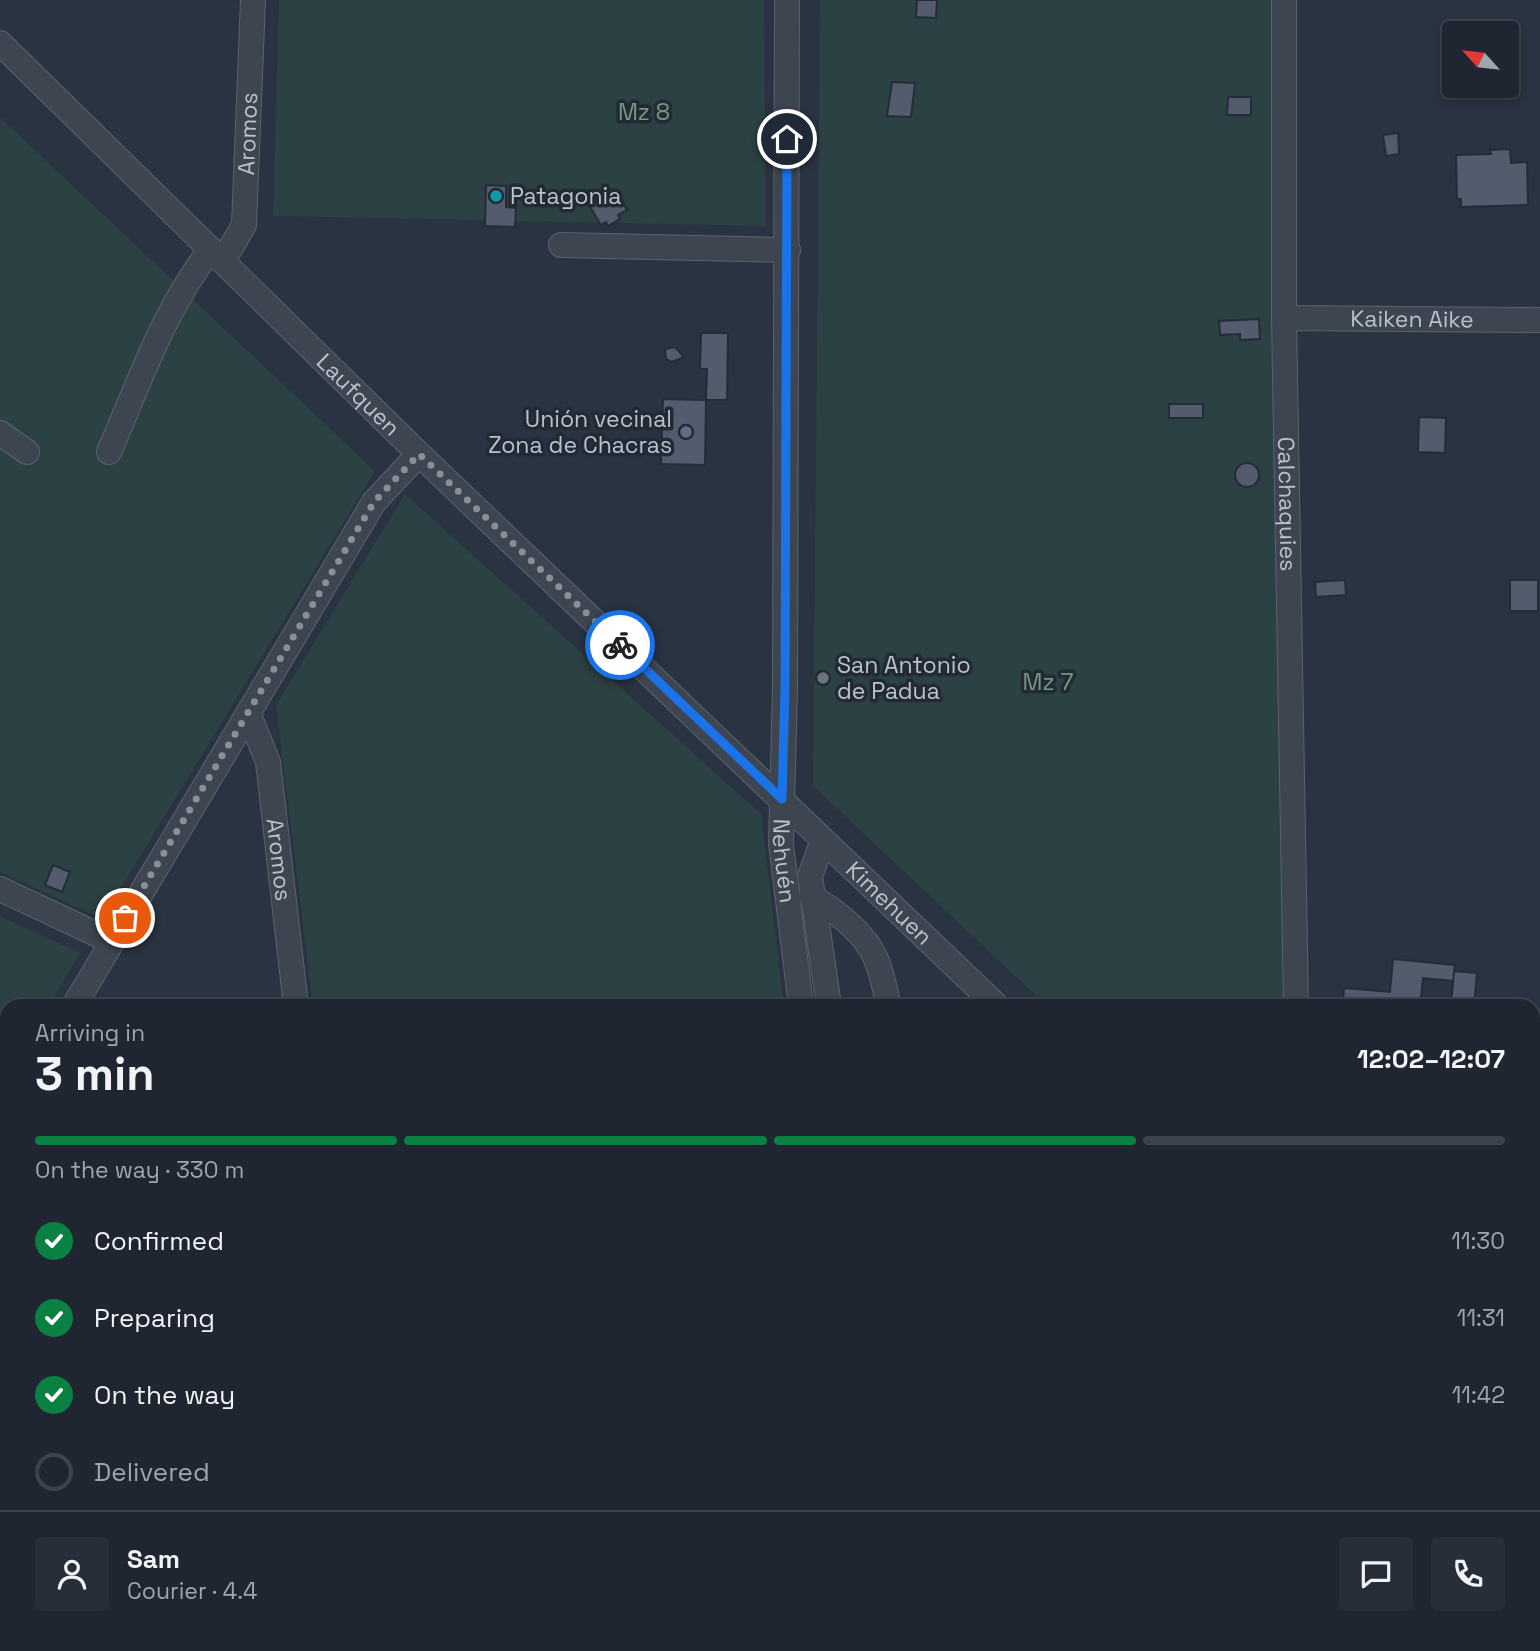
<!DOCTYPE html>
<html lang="en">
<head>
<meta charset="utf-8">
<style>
	:root { --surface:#1f2631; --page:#272e39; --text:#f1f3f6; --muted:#a1a5ab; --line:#3c434d; --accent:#0b8043 }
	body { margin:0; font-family:"Space Grotesk",sans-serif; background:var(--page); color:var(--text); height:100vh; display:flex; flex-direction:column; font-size:26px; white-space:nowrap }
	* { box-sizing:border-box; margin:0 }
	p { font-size:23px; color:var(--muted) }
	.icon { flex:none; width:38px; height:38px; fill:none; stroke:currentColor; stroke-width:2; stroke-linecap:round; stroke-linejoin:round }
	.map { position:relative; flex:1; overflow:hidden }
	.drawer { position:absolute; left:0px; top:999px; width:1540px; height:653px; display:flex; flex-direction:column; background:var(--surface); border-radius:21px 21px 0 0; box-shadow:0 4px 10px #0003,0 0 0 2px var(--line) }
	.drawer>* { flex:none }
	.needle { width:46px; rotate:297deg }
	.controls { position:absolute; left:1442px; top:21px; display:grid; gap:14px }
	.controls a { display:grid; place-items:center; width:77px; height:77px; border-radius:7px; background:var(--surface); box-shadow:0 4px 10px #0003,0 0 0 2px var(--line); font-size:35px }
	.pin { position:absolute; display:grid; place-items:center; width:60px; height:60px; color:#fff; margin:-30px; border:4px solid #fff; border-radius:50%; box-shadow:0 2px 7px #0007 }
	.courier { position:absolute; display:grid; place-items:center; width:70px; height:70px; margin:-35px; border:5px solid #1a73e8; border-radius:50%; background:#fff; color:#222; box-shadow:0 2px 9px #0007 }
	.headline em { font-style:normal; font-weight:600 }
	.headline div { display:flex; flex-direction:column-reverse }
	.headline { display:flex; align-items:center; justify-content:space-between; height:119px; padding:0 35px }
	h1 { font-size:46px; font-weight:600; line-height:52px }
	.bar { display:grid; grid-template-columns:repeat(4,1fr); gap:10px 7px; align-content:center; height:84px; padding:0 35px }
	.bar i { height:9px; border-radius:5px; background:var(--line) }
	.bar .active { background:var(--accent) }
	.bar p { grid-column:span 4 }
	.line { display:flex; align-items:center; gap:18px; padding:0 35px; border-top:2px solid var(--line) }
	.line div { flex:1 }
	.round { display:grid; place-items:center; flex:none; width:74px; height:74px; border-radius:7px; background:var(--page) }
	ol { padding:0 35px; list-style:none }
	li { display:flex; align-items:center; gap:21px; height:77px }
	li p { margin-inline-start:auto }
	li .icon { padding:7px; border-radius:50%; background:var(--accent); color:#fff; stroke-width:4 }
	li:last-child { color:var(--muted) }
	li i { width:38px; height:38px; border:4px solid var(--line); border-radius:50% }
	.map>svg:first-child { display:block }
	.green { fill:#2c4143 }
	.building { fill:#535c6c; stroke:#242c38; stroke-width:2 }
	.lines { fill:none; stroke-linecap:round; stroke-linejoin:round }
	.minor-casing { stroke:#5b636e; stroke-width:26 }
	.minor { stroke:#3d4551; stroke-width:24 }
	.done { stroke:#878f9b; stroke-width:7; stroke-dasharray:0 12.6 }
	.route { stroke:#1a73e8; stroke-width:9 }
	.culture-dot { fill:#0f9aa8; stroke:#222a36; stroke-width:2.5 }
	.service-dot { fill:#5c6f8a; stroke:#222a36; stroke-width:2.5 }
	.worship-dot { fill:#6b7280; stroke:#222a36; stroke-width:2.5 }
	.labels { text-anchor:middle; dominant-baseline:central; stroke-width:7; stroke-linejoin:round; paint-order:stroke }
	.park-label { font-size:23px; fill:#739a7c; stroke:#222a36 }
	.street-label { font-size:23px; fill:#bac1cb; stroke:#222a36 }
	.poi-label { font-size:23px; fill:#bac1cb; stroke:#222a36; text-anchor:start }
</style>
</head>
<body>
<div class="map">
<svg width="1540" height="1651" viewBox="0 0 1540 1651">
	<rect width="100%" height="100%" fill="#293341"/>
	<!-- green -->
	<path class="green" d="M279 0H764L766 226 273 216Z
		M820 0H1271L1286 1006H1047L813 786Z
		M0 117 375 471 102 919 0 872Z
		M405 494 761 814 784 1006H313L276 705Z
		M0 916 80 953 49 1006H7V1077L0 1089Z
		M394 1645H1385L1386 1651H394Z"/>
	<!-- building -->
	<path class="building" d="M917 0H937L936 18 916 17Z
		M892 82 915 83 911 117 887 116Z
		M1228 97H1251V115H1227Z
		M1398 133 1399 154 1386 156 1383 135Z
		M1510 149 1511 163 1527 162 1528 205 1461 207V199H1457L1456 155 1491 154 1490 150Z
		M486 185 506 186V207L516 208 515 227 485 226Z
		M615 190 627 210 618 215 620 219 608 226 606 222 601 225 589 205Z
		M1259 319 1260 339 1240 340V334L1220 335 1219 321Z
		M701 333H728L727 400H706L707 369H700Z
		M675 347 684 357 672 362 666 359 665 349Z
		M663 399 706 400 705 465 661 464Z
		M1169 404H1203V418H1169Z
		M1419 417 1446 418 1445 453 1418 452Z
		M1235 475a12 12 0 1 1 24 0a12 12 0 1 1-24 0Z
		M1345 580 1346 595 1316 597 1315 582Z
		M1510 580H1538V611H1510Z
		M53 865 70 872 62 892 45 885Z
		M1393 959 1455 965 1453 981 1423 978 1420 1006 1343 1001 1344 988 1390 992Z
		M1454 971 1477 973 1474 1006H1451Z"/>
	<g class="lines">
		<!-- minor casing -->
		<g class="minor-casing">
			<g id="minor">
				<path id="s1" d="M787 0 785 689 781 844 801 1006"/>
				<path id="s2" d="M1284 0V318L1296 1006"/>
				<path id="s3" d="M0 43 419 454 997 1006"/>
				<path d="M561 245 788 250"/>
				<path id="s4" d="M223 261 244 225 253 0"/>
				<path id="s5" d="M1284 318 1540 320"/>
				<path d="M0 433 27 452"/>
				<path d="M109 452C139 383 164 309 211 249"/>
				<path id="s6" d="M249 715 268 762 296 1006"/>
				<path d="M823 840 810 876 829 1006"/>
				<path d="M0 889 111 941"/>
				<path d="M811 896C834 910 864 932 875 957 882 972 885 990 889 1006"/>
				<path d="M74 1006 374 502 419 454"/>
				<path d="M0 1134 7 1122"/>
				<path d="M1533 1522 1540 1529"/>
				<path d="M373 1645 374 1651"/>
				<path d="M886 1645 887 1651"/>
				<path d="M1496 1645 1497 1651"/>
				<path d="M981 1649 1402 1646"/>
			</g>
		</g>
		<!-- minor -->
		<use href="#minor" class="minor"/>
	</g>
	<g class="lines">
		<!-- done -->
		<path class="done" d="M125 918 374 502 419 454 620 645"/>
		<!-- route -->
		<path class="route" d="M620 645 782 799 785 689 787 139"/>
	</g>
	<!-- markers -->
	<circle class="culture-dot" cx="496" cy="196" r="7"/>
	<circle class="service-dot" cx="686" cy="432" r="7"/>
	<circle class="worship-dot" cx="823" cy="678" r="7"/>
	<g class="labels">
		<!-- park labels -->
		<g class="park-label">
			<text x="644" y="112">Mz 8</text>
			<text x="1048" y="682">Mz 7</text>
		</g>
		<!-- street labels -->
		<g class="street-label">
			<text stroke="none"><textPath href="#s4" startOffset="133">Aromos</textPath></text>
			<text stroke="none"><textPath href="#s5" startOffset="128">Kaiken Aike</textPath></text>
			<text stroke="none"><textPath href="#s3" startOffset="502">Laufquen</textPath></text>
			<text stroke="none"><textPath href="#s2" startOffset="504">Calchaquies</textPath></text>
			<text stroke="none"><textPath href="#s6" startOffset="149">Aromos</textPath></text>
			<text stroke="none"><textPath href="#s1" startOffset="861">Nehuén</textPath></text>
			<text stroke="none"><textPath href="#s3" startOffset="1237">Kimehuen</textPath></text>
		</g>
		<!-- poi labels -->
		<g class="poi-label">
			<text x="510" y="196">Patagonia</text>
			<text x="672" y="419" text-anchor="end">Unión vecinal<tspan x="672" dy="26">Zona de Chacras</tspan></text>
			<text x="837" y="665">San Antonio<tspan x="837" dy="26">de Padua</tspan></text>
		</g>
	</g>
</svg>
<div class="controls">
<a><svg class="needle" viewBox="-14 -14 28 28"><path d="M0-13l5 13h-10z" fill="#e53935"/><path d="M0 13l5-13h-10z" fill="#a1a5ab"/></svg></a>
</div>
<div class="pin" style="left:125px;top:918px;background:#ea580c"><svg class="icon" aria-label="bag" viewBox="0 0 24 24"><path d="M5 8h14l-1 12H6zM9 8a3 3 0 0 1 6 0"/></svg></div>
<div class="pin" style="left:787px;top:139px;background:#1f2937"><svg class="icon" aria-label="home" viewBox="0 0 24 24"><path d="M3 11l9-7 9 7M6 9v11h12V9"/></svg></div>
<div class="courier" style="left:620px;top:645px"><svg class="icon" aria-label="bike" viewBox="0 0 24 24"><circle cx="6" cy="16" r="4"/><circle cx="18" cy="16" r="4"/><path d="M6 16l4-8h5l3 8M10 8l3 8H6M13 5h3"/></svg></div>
<section class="drawer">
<div class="headline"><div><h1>3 min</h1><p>Arriving in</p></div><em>12:02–12:07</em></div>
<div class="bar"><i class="active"></i><i class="active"></i><i class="active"></i><i></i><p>On the way · 330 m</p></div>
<ol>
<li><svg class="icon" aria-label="check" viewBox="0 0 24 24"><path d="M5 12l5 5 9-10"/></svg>Confirmed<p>11:30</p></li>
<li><svg class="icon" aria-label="check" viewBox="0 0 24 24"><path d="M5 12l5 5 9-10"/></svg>Preparing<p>11:31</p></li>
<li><svg class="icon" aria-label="check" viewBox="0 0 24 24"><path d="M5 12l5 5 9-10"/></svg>On the way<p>11:42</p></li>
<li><i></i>Delivered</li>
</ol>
<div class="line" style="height:126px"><a class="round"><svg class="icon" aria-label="person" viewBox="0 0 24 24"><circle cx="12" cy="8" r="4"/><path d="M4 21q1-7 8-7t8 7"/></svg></a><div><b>Sam</b><p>Courier · 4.4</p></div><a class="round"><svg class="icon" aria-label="chat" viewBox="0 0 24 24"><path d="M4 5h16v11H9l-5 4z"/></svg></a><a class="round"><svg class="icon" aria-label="phone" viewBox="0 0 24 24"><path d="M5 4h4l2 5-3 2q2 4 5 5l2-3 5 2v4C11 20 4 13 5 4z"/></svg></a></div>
</section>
</div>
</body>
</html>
